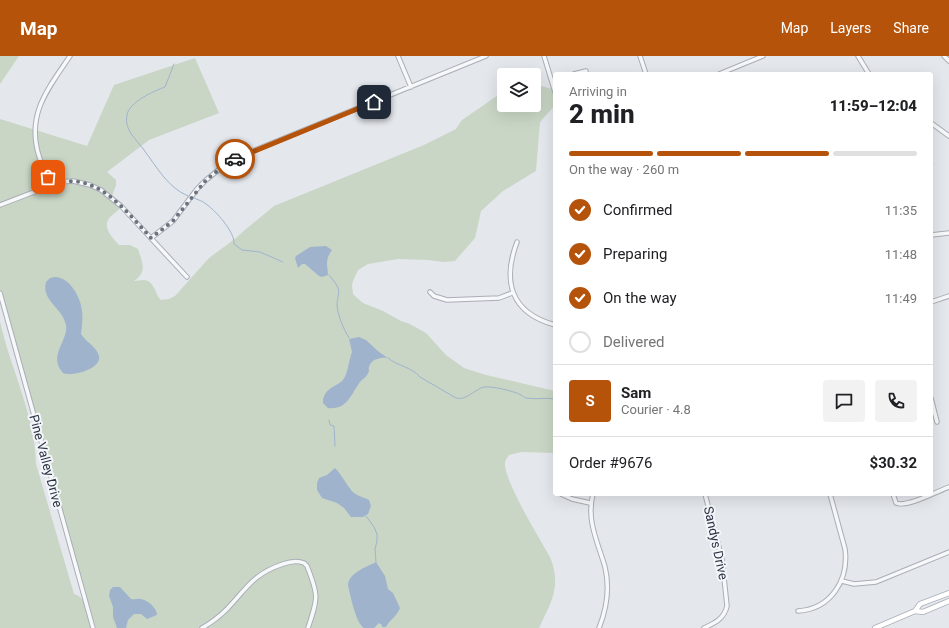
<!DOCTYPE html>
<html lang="en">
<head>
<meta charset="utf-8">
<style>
	:root { --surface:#fff; --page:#f2f2f2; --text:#202124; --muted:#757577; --line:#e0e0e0; --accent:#b45309 }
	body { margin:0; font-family:Roboto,sans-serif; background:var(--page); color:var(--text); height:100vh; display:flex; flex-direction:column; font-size:15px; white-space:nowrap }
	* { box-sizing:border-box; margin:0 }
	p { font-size:13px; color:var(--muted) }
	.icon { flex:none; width:22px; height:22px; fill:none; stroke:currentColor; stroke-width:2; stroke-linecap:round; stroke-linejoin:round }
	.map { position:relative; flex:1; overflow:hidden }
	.details { position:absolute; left:553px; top:16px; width:380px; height:424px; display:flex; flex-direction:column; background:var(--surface); border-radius:4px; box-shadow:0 4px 16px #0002 }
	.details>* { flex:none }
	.fabs { position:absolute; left:497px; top:12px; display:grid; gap:8px }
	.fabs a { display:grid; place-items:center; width:44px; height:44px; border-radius:4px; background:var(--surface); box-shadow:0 4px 16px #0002; font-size:20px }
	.pin { position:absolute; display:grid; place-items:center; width:34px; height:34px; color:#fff; margin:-17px; border-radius:8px; box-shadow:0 2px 6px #0006 }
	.courier { position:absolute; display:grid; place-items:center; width:40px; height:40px; margin:-20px; border:3px solid #b45309; border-radius:50%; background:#fff; color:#222; box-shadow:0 1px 5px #0007 }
	.headline em { font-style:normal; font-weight:800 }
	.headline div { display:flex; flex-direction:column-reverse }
	.headline { display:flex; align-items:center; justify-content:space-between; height:68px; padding:0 16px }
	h1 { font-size:26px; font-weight:800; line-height:30px }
	.bar { display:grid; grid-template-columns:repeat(4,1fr); gap:6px 4px; align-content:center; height:48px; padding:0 16px }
	.bar i { height:5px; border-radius:3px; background:var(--line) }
	.bar .current { background:var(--accent) }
	.bar p { grid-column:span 4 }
	.line { display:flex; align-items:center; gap:10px; padding:0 16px; border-top:1px solid var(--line) }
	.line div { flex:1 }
	.round { display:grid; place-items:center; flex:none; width:42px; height:42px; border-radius:4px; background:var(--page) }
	ol { padding:0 16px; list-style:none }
	li { display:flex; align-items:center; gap:12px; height:44px }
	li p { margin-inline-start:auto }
	li .icon { padding:4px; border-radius:50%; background:var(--accent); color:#fff; stroke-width:4 }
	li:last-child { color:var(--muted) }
	li i { width:22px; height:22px; border:2px solid var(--line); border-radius:50% }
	header { display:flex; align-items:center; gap:24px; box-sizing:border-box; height:56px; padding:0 20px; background:var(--accent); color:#fff }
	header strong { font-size:19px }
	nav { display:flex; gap:22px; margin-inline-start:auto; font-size:14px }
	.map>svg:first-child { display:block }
	.green { fill:#c9d6c5 }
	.water { fill:#9fb4cc }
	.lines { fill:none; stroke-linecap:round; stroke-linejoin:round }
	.stream { stroke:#9fb4cc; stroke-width:1 }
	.minor-casing { stroke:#a9aeb7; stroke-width:5.5 }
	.secondary-casing { stroke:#a9aeb7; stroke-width:6 }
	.minor { stroke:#f7f8fa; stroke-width:3.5 }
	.secondary { stroke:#fff; stroke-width:4.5 }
	.done { stroke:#6c737f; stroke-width:4; stroke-dasharray:0 7.2 }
	.route { stroke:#b45309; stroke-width:5 }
	.labels { text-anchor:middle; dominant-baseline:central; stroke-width:4; stroke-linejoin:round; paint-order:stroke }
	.street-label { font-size:13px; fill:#2b3445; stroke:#f4f6f9 }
</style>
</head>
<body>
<header>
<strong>Map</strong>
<nav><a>Map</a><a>Layers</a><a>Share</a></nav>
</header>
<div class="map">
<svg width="949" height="572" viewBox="0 0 949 572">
	<rect width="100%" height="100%" fill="#e4e7ec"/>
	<!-- green -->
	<path class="green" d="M0 0H19L0 28Z
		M195 2 219 57 149 84 107 116 116 124V129L112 140 119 148 120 152C117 156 110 160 108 164 103 172 114 184 119 189H130L138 193C142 206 148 216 134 225 137 225 141 224 144 224 155 225 155 239 161 244L169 243 175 240 209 202 236 182 246 173 274 150 424 89 456 73 462 64 504 35V49H534V28L552 33 555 39V49L540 66 536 115 503 135 481 155 475 182 455 205 444 206 428 204 398 203 368 208 358 214 353 225 352 229 353 238 357 242 363 247 383 255 401 265 410 268 426 277 446 299 464 312 486 319 555 335V397L521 396 509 399C508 401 505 404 505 407 504 425 540 483 550 501 562 531 551 546 539 572H96L0 244V63L87 90 114 29Z
		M0 265C10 312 35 358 36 408L74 538C87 541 88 561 91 572H0Z"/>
	<!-- water -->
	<path class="water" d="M326 190 332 194C329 198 327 202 327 208 327 212 328 215 328 219L322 221 319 220 305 208H302L298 212 295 202 296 200 310 191Z
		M55 221C70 221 81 242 82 255 83 263 82 270 81 278 85 285 97 291 99 300 102 313 72 321 63 317 47 300 69 284 66 269 62 251 41 245 46 226L50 222Z
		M359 281 366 284 379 296 388 302C381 301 371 303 369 311 368 314 370 315 368 317 367 321 362 323 360 326 350 340 347 354 328 352L323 347C323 332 335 332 343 324 348 318 349 303 352 296L349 283Z
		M335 412C342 419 346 428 352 435 356 440 364 441 369 444L371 450 368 458 363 461H351L344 452 337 447 322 442 317 434V427L319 422 327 419Z
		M376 506 385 520 388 533 393 537 400 552C396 562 390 563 386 571H382V569L379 567 374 572C371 572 367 572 364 572 356 568 350 538 348 529 349 517 366 511 376 506Z
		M113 531H120L131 543C135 544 137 542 141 543 148 544 157 552 157 559L147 563 141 558H134L128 564 126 572H117L113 561V551L109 540 110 534Z"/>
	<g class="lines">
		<!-- stream -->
		<path class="stream" d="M174 8 165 31C154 35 129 46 127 59 124 74 136 83 144 94 157 111 167 131 188 140
			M931 109 933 108
			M194 142C198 144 203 145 206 148 216 155 235 176 234 188L242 194 260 196 283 206
			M329 219C332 223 336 227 338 232 340 238 337 243 337 248 337 258 344 274 349 282
			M388 302C397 310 412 311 420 321L456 342C466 345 475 333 484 331 492 330 514 335 521 339 525 341 522 341 527 342 536 344 546 341 555 343
			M329 364 330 369 334 370 335 390
			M366 460 374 471 377 478V485L375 493 376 506"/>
		<!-- minor casing -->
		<g class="minor-casing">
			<path id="minor" d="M398 0 411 31
				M544 0 555 36
				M640 0 646 18
				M858 0 869 18
				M944 0 949 5
				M574 18 586 15
				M719 18 763 0
				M931 67 949 80
				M51 129C47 119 42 110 39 100 26 58 48 33 70 0
				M0 149 60 126 73 125 90 129 101 134 121 150 187 221
				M931 179 949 177
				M151 182 173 165 197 133 206 124 227 107 238 101 486 0
				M517 186C502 226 511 257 555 269
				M430 236 434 240 447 244 499 242 512 237
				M0 237 93 572
				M931 246 949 240
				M931 342 937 366
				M561 438 572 443 590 447
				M593 438C586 464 598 487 605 511 610 532 607 552 599 572
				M893 438 896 447C906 452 938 435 949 431
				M842 525 854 528 876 526 949 496
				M798 555C831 553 849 524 845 493L830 438
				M202 572C211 567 219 561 227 553 247 532 253 518 283 508 291 505 297 504 304 507L307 510C319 540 318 542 308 572
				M704 572C715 567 724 563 727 550L722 503 705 438"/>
		</g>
		<!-- secondary casing -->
		<g class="secondary-casing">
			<path id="secondary" d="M915 555 923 556 949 545
				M875 572 915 555 920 548 949 537"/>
		</g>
		<!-- minor -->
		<use href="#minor" class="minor"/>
		<!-- secondary -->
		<use href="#secondary" class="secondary"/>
	</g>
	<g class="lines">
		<!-- done -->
		<path class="done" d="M48 121 51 129C95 113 124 153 151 182L173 165 206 124 227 107 235 103"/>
		<!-- route -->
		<path class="route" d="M235 103 374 46"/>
	</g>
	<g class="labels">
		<!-- street labels -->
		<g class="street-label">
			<text transform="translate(46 405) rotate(75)">Pine Valley Drive</text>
			<text transform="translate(716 487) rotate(78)">Sandys Drive</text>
		</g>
	</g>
</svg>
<div class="fabs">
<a><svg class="icon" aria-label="layers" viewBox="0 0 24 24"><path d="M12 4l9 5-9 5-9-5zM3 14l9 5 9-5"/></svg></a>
</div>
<div class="pin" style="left:48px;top:121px;background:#ea580c"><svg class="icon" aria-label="bag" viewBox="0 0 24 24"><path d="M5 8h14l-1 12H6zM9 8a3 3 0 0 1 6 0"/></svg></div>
<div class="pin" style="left:374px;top:46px;background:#1f2937"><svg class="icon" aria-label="home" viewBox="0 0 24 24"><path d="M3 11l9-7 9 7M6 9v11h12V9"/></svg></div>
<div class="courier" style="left:235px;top:103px"><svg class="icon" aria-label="car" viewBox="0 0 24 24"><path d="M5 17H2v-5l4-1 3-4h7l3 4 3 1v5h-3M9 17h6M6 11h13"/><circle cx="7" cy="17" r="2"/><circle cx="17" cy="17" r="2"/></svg></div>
<section class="details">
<div class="headline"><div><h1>2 min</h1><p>Arriving in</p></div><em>11:59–12:04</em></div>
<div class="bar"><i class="current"></i><i class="current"></i><i class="current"></i><i></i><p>On the way · 260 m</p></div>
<ol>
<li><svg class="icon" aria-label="check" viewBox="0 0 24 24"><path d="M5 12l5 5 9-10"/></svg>Confirmed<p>11:35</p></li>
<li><svg class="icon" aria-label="check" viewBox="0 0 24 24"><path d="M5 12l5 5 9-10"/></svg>Preparing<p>11:48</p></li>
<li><svg class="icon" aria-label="check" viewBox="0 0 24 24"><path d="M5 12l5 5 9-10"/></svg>On the way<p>11:49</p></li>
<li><i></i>Delivered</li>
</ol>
<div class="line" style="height:72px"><b class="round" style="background:var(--accent);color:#fff">S</b><div><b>Sam</b><p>Courier · 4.8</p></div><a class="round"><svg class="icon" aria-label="chat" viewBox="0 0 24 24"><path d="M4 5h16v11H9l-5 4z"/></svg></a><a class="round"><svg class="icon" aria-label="phone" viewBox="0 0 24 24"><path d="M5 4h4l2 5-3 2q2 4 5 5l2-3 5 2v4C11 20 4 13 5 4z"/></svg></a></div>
<div class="line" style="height:52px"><div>Order #9676</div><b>$30.32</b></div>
</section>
</div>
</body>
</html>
